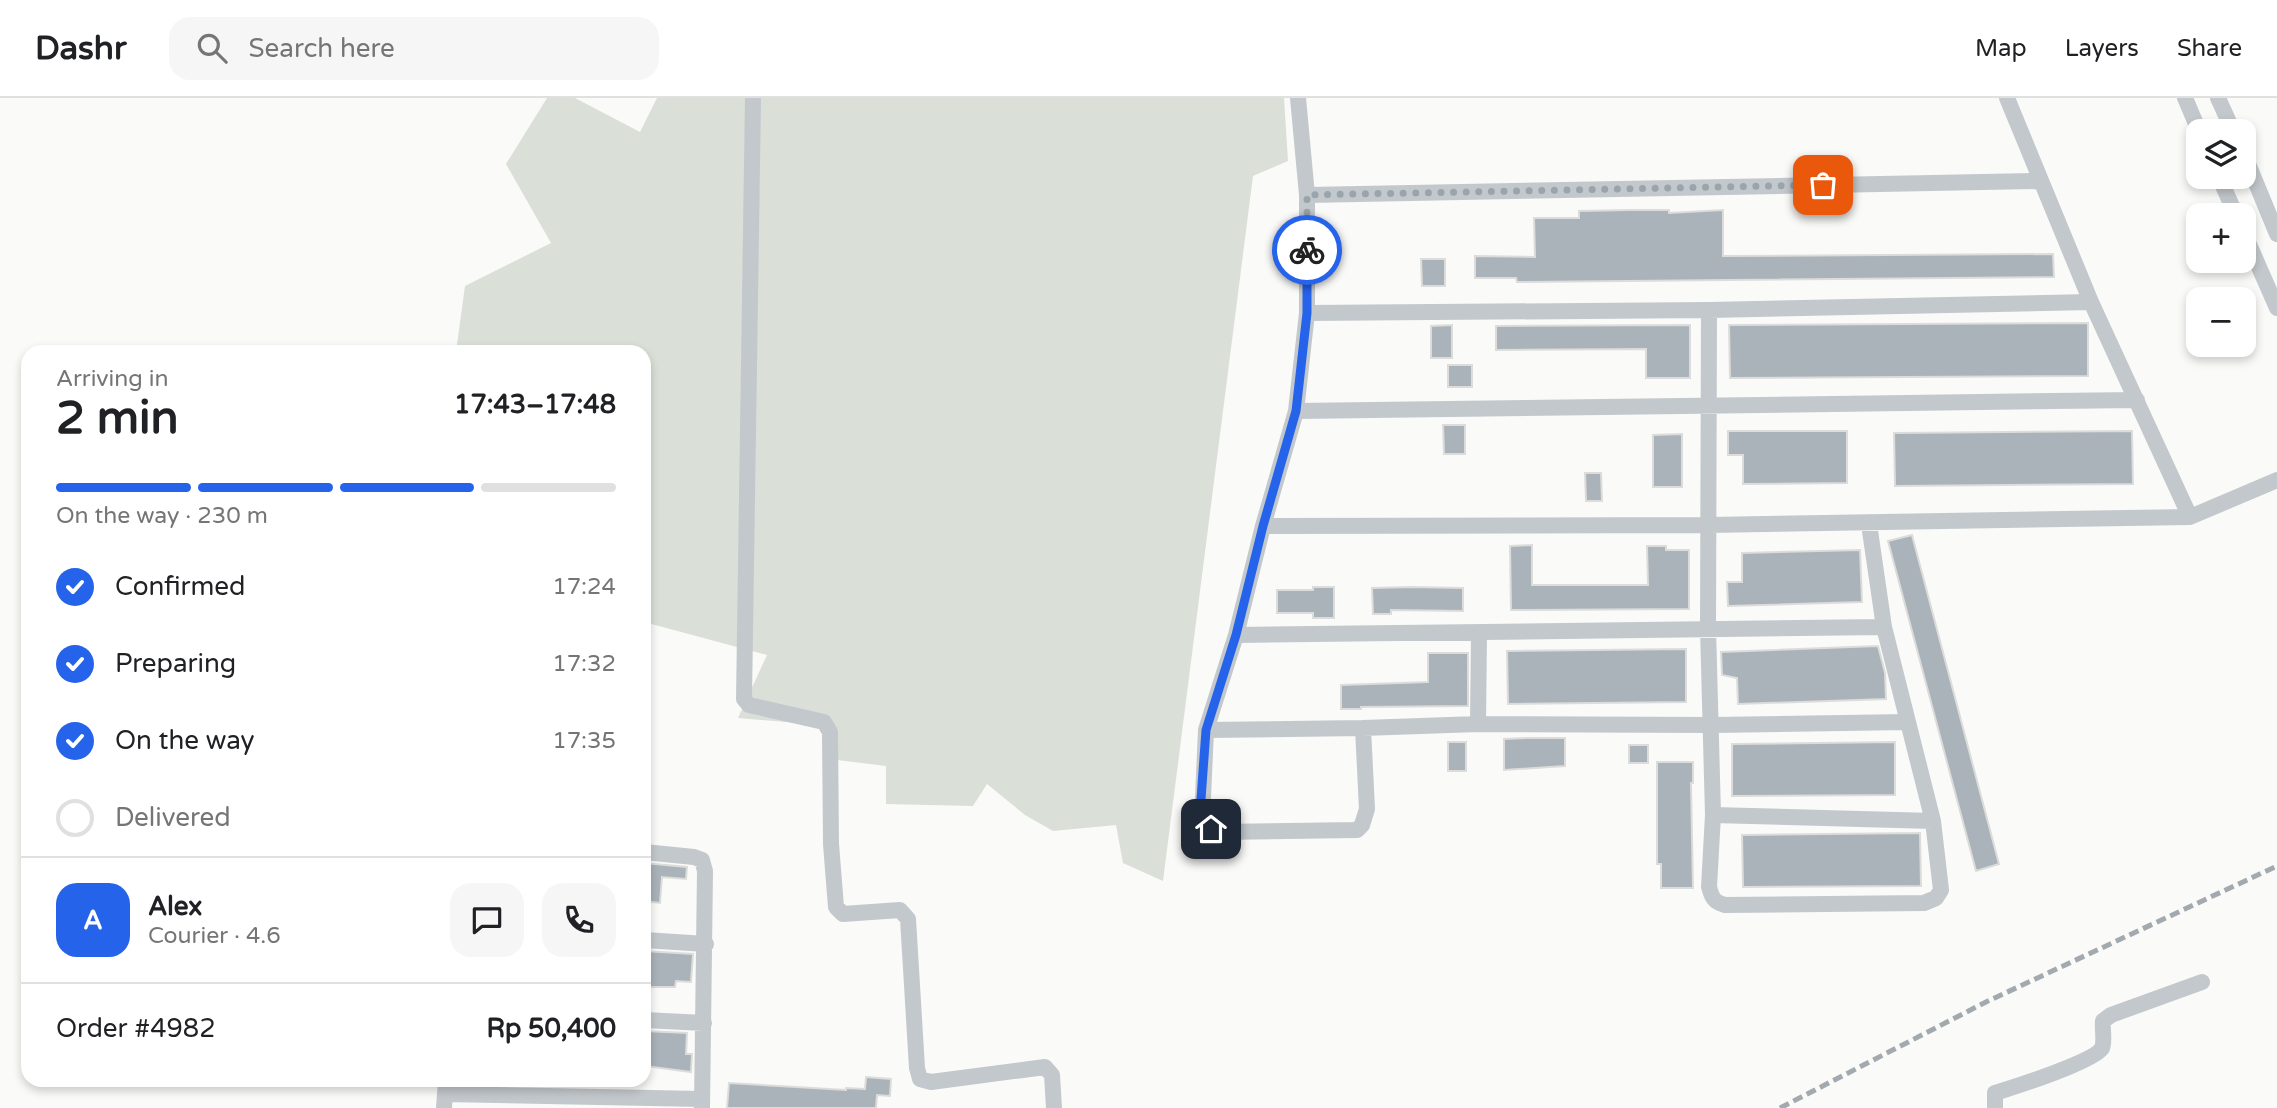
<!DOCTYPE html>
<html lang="en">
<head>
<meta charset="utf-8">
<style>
	:root { --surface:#fff; --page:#f6f6f6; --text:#202124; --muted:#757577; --line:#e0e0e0; --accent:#2563eb }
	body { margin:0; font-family:"Varela Round",sans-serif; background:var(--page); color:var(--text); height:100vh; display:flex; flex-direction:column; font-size:26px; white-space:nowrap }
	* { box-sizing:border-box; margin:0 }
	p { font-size:23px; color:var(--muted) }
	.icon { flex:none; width:38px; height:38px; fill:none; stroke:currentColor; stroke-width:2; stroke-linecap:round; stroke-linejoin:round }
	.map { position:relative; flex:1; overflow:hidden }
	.side { position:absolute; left:21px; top:247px; width:630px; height:742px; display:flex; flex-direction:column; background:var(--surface); border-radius:21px; box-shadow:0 4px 10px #0003 }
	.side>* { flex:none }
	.tools { position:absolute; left:2186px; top:21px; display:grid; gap:14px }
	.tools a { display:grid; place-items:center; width:70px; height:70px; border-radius:14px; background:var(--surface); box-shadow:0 4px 10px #0003; font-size:35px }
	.pin { position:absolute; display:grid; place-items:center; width:60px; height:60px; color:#fff; margin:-30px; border-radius:14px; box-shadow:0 4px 10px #0006 }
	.courier { position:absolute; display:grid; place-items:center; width:70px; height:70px; margin:-35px; border:5px solid #2563eb; border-radius:50%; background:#fff; color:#222; box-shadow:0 2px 9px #0007 }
	.summary em { font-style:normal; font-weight:700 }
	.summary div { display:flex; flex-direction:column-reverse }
	.summary { display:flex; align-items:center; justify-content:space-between; height:119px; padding:0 35px }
	h1 { font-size:46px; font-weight:700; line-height:52px }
	.bar { display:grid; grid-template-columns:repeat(4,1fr); gap:10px 7px; align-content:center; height:84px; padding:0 35px }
	.bar i { height:9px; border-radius:5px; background:var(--line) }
	.bar .selected { background:var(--accent) }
	.bar p { grid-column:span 4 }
	.line { display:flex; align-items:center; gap:18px; padding:0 35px; border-top:2px solid var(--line) }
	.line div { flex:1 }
	.round { display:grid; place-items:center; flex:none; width:74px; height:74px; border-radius:21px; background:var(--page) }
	ol { padding:0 35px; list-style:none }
	li { display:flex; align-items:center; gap:21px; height:77px }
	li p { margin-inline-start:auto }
	li .icon { padding:7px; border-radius:50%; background:var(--accent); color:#fff; stroke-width:4 }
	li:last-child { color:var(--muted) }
	li i { width:38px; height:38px; border:4px solid var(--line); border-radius:50% }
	header { display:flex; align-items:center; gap:42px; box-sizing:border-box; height:98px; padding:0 35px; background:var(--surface); border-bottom:2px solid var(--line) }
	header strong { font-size:33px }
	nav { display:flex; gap:38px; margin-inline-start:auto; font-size:24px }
	.search { width:490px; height:63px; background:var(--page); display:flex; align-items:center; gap:18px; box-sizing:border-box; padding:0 24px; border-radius:21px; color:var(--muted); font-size:26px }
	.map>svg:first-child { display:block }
	.green { fill:#dadfd7 }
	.building { fill:#aab3b9; stroke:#dcdcda; stroke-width:2 }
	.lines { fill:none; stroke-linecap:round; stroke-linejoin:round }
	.minor { stroke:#c3c8cc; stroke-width:16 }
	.rail { stroke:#a2aab0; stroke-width:5; stroke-dasharray:10 5; stroke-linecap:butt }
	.done { stroke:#99a4ac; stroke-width:7; stroke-dasharray:0 12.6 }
	.route { stroke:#2563eb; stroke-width:9 }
</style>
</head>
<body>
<header>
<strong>Dashr</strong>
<div class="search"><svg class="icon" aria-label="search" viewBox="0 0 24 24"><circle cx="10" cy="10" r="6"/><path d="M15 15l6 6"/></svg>Search here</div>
<nav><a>Map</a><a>Layers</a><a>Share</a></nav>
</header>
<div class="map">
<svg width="2277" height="1010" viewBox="0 0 2277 1010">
	<rect width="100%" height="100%" fill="#fafaf8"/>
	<!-- green -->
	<path class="green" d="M547 0H575L640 34 657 0H1284L1288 63 1253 78 1163 783 1123 765 1116 727 1053 733 1025 717 987 686 973 708 886 706V668L829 661 822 627 738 620 767 557 644 524V254H456L465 188 551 145 506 66Z"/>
	<!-- building -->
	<path class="building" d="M1630 112H1669V115L1723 112V158L2053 156 2054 179 1517 184 1516 180H1475V158L1535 159 1534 120H1579V113Z
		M1421 161H1445V188H1422Z
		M2088 225V278L1730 280 1729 227Z
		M1452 227V260H1431V228Z
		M1690 227V280H1646V251L1496 252V228Z
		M1448 267H1472V289H1448Z
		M1443 327H1465V356H1444Z
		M1728 333H1847V385L1743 386V357H1728Z
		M2132 333 2133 386 1895 388 1894 335Z
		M1682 336V389H1653V337Z
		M1585 375H1601L1602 403H1586Z
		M1912 437 1999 766 1976 773 1888 443Z
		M1532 447V487H1648L1647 448H1666V452H1689V511L1511 512 1510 448Z
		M1860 452 1862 504 1728 508 1727 484H1742V455Z
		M1313 489H1334V520H1313V515H1277V492H1313Z
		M1411 489 1463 490V513L1391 512V516H1373L1372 490Z
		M1878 548 1885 575 1886 601 1738 606 1737 580 1722 577 1721 554Z
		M1686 551V604L1508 606 1507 553Z
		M1428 555H1468V608L1361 609V611H1341V587L1428 584Z
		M1526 640H1565V668L1504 672V641Z
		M1448 644H1466V673H1448Z
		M1895 644V697L1732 698V646Z
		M1629 647H1648V665H1629Z
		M1657 664H1693V685H1691L1693 790H1661V766H1657Z
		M1920 735 1921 788 1743 789 1742 737Z
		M644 765 687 769 686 781 662 779 660 805 644 803Z
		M644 853 693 856 691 884 676 883 675 889H644Z
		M645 933 687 935 686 956H692L691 974 645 968 647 939H645Z
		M866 979 891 981 890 998 877 997 876 1010H727L729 985 846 992V990L865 991Z"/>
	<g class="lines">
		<!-- minor -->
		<path class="minor" d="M753 0 744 601 749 607 824 624 830 634 831 746 836 809 843 816 900 812 908 821 917 970 920 981 931 984 1045 969 1052 977 1054 1010
			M1298 0 1307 97V215L1296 313 1263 428 1236 537 1206 632 1202 722 1211 731 1218 734 1357 732 1362 727 1367 711 1363 630
			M2007 0 2091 204 2190 419
			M2185 0 2199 33
			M2218 0 2233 33
			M2244 56 2277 136
			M2219 79 2236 117
			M1307 97 2040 83
			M2244 135 2277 210
			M1709 212 1708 530 1713 717 1709 789C1712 800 1714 804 1725 807L1924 805 1936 800 1941 792 1933 723 1884 529 1869 426
			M1307 215 1709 212 2091 204
			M1296 313 2137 302
			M1263 428 1708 427 2190 419 2277 382
			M1236 537 1884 529
			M1478 626 1479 536
			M1206 632 1363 630 1478 626 1712 627 1907 624
			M1713 717 1933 723
			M644 754 694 759 702 762 705 773 702 1010
			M644 842 706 846
			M644 922 704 925
			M445 996 702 1001
			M444 1010 446 982
			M1995 1010V995C2014 989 2094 964 2102 950 2105 943 2102 931 2103 923L2111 917 2202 884"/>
		<!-- rail -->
		<path class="rail" d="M1780 1010 1986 904 2277 768"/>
	</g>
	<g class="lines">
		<!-- done -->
		<path class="done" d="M1307 152V97L1823 87"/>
		<!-- route -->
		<path class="route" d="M1211 731 1202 722 1200 715 1206 632 1236 537 1263 428 1296 313 1307 215V152"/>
	</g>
</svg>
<div class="tools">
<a><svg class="icon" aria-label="layers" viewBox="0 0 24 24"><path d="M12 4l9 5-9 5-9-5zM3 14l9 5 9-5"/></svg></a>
<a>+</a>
<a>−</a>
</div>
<div class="pin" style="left:1823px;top:87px;background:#ea580c"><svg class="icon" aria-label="bag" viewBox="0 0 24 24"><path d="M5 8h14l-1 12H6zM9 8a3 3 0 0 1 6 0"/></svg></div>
<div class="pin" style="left:1211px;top:731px;background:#1f2937"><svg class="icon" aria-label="home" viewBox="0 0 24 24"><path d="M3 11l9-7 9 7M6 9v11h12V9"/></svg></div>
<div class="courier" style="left:1307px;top:152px"><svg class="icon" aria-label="bike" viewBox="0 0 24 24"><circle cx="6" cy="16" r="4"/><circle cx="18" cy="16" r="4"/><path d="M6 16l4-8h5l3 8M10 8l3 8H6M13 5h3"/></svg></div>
<section class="side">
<div class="summary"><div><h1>2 min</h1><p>Arriving in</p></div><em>17:43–17:48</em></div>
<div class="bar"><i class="selected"></i><i class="selected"></i><i class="selected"></i><i></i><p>On the way · 230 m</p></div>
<ol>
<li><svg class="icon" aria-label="check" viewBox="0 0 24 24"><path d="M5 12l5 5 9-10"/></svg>Confirmed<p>17:24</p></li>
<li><svg class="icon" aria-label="check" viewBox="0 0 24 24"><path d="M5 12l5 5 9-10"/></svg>Preparing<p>17:32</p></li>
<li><svg class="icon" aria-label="check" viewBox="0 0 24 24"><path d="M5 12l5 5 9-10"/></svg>On the way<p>17:35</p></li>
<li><i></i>Delivered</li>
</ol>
<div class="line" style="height:126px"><b class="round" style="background:var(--accent);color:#fff">A</b><div><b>Alex</b><p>Courier · 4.6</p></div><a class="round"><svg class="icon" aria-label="chat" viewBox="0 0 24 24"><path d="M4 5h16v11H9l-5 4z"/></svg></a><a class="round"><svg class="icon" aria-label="phone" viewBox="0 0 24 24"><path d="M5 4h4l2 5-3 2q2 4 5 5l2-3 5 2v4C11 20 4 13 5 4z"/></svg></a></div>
<div class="line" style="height:91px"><div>Order #4982</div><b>Rp 50,400</b></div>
</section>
</div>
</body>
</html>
